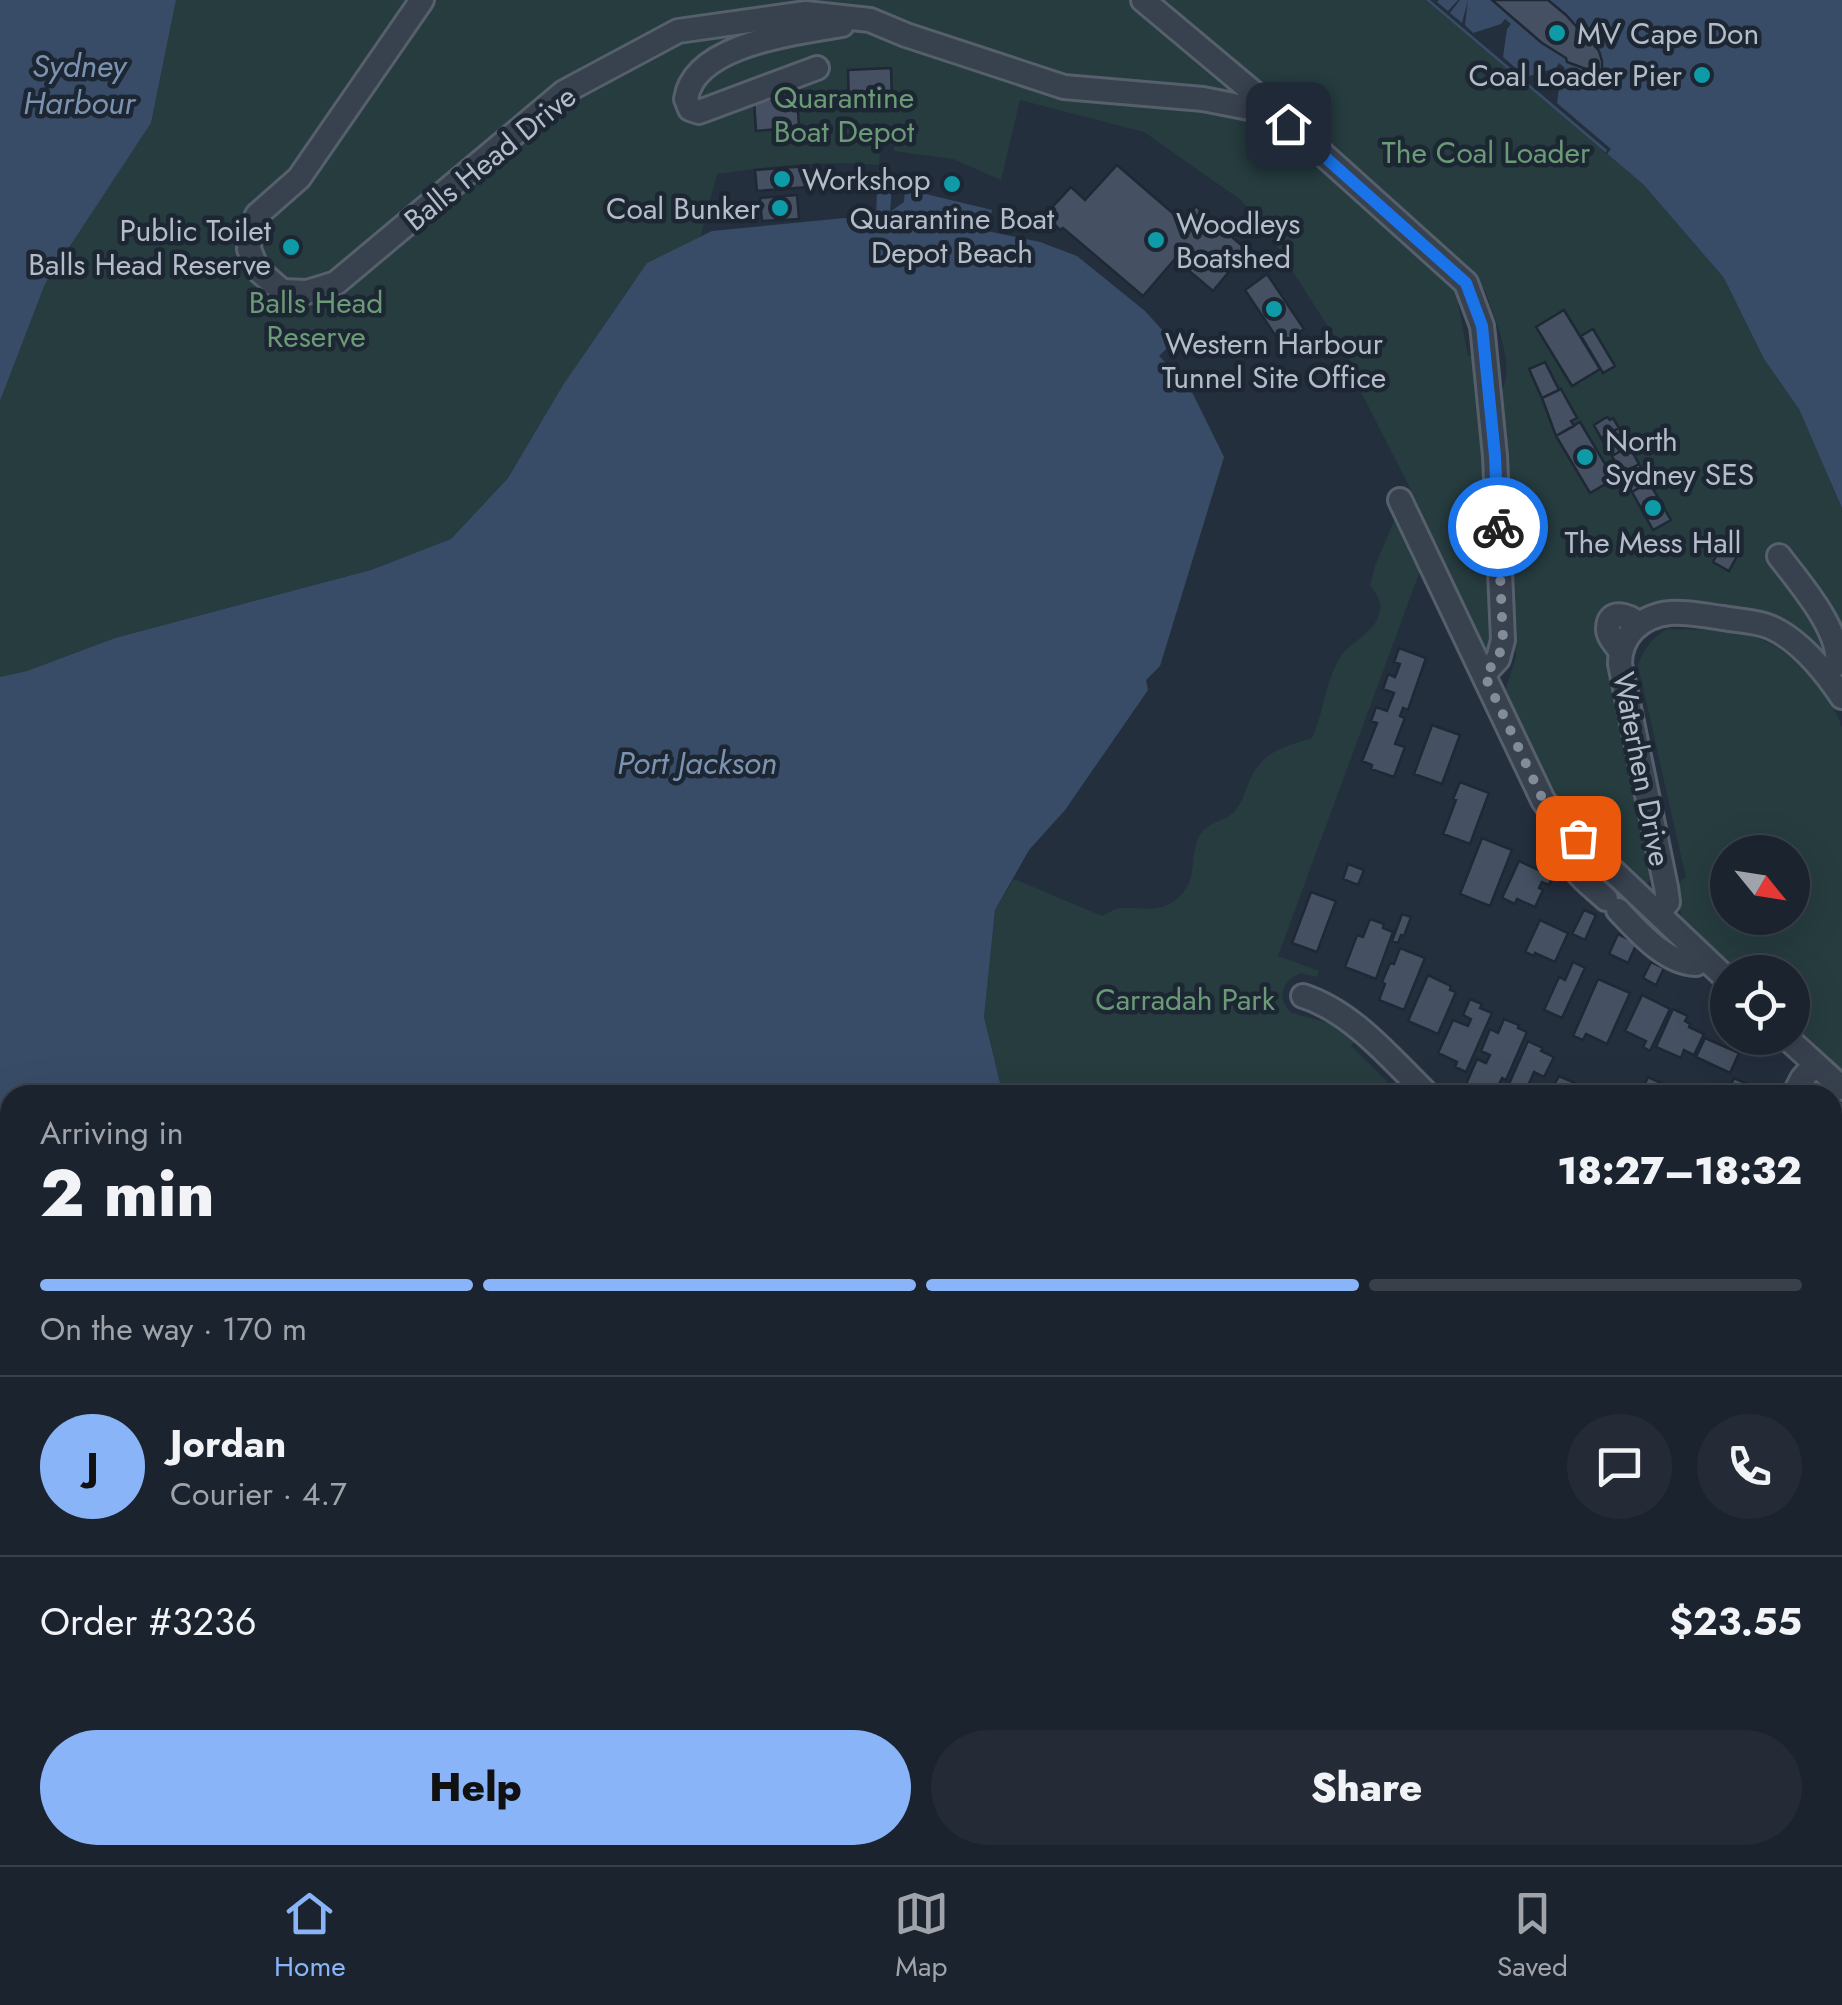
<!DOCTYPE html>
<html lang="en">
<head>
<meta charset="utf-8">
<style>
	:root { --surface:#1b232e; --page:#242b36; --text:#f1f3f6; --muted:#a0a4aa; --line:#39404a; --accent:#8ab4f8 }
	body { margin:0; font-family:Jost,sans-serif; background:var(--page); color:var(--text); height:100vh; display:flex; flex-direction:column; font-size:38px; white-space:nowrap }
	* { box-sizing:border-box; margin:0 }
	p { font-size:32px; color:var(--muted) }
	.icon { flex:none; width:55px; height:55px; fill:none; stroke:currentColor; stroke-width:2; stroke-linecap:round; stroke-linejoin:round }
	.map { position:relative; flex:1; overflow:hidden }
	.drawer { position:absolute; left:0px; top:1085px; width:1842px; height:780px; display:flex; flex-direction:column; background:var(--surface); border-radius:30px 30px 0 0; box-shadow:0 10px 40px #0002,0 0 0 2px var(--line) }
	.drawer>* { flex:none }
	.needle { width:65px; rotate:120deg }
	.controls { position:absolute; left:1710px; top:835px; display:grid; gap:20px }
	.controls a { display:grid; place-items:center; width:100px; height:100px; border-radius:50%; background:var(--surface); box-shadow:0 10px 40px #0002,0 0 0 2px var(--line); font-size:50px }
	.pin { position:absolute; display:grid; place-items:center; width:85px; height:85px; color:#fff; margin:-42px; border-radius:20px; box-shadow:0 5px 15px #0006 }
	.courier { position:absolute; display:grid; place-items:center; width:100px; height:100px; margin:-50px; border:8px solid #1a73e8; border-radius:50%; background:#fff; color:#222; box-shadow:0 2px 12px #0007 }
	.head em { font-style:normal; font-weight:800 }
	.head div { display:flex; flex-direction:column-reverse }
	.head { display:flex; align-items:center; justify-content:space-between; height:170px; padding:0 40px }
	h1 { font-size:65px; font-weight:800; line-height:75px }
	.bar { display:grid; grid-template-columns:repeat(4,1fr); gap:15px 10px; align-content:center; height:120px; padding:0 40px }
	.bar i { height:12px; border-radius:8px; background:var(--line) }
	.bar .selected { background:var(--accent) }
	.bar p { grid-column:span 4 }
	.line { display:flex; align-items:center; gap:25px; padding:0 40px; border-top:2px solid var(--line) }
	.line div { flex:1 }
	.round { display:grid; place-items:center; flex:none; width:105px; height:105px; border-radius:52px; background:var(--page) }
	.button { display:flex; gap:20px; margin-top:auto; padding:20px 40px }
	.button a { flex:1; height:115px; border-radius:60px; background:var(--accent); color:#111; font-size:40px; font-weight:800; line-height:115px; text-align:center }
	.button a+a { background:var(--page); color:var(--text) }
	.tabs { display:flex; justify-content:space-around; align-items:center; height:140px; border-top:2px solid var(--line); background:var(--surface); font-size:28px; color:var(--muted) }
	.tabs a { display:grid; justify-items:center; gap:5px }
	.tabs .selected { color:var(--accent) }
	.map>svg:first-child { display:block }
	.green { fill:#263c3f; fill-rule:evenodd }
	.water { fill:#394c67 }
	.pier { fill:#242f3e }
	.building { fill:#455162; stroke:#1f2835; stroke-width:2.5 }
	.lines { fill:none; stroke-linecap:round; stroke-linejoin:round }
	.minor-casing { stroke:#565f6c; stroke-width:28 }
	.minor { stroke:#38414e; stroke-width:22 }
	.rail { stroke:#5a6575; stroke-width:6; stroke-dasharray:10 10; stroke-linecap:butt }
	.done { stroke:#828b98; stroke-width:10; stroke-dasharray:0 18 }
	.route { stroke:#1a73e8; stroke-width:12 }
	.culture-dot { fill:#0f9aa8; stroke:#1d2633; stroke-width:4 }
	.labels { text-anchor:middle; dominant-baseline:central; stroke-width:9; stroke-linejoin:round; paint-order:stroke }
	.poi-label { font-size:30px; fill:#b4bcc9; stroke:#1d2633; text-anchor:start }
	.park-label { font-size:30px; fill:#6b9a76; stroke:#1d2633 }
	.street-label { font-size:30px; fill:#b4bcc9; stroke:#1d2633 }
	.water-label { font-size:32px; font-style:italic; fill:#7c92b1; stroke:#1d2633 }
</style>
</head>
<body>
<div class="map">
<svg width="1842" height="1865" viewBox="0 0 1842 1865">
	<rect width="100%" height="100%" fill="#242f3e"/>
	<!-- green -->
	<path class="green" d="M176 0H1426L1644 185 1724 278 1764 359 1799 409 1842 508V680L1763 615 1727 606 1655 604 1636 611 1604 636 1657 871 1646 885 1554 795 1505 692 1516 657 1500 394C1518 365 1494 320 1485 290L1458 303 1468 356 1477 355 1486 506 1490 513 1486 517 1494 646 1489 652 1484 651 1413 494 1360 390 1351 363 1278 248 1241 200 1144 132 1020 100 1001 180 953 159 894 151V145L881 144 879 165C824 160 770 166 717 174L700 238 647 263 563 385 508 478 451 539 371 570 115 638 27 671 0 677V401L45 284 151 123Z
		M1397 514 1421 568 1278 956 1319 971 1317 977 1301 973C1282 980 1275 999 1292 1013L1340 1026 1355 1041 1351 1046 1401 1095H1003L984 1017 995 910 1014 879 1102 916C1107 913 1111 911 1116 909 1141 904 1159 918 1182 894 1198 877 1189 853 1200 835 1208 822 1222 822 1232 814 1239 808 1244 795 1247 787 1259 753 1280 748 1312 738 1324 713 1326 677 1341 656 1352 641 1373 633 1379 615 1383 602 1377 595 1370 586L1375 566Z
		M1667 629C1696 630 1732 628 1760 639 1793 651 1832 695 1842 728V1075L1793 1030 1792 972H1734L1681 919 1678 887 1682 879 1686 878 1638 665C1644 648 1652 638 1667 629ZM1728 852H1792V918H1728Z
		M1833 1395 1842 1398V1865H1241L1245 1855H1832Z
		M10 1507V1779L0 1786V1509Z"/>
	<!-- water -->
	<path class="water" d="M0 0H176L151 123 45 284 0 401Z
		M1426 0H1842V508L1799 409 1764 359 1724 278 1644 185Z
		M878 171 893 172 890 212 904 202 905 189 992 210 987 231 1040 242 1077 256 1145 311 1173 342 1159 356 1190 388 1224 457 1160 666 1146 680 1148 690 1065 810 1029 850 995 910 984 1017 1003 1095H10V1507L0 1509V677L27 671 115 638 371 570 451 539 508 478 563 385 647 263 712 231 876 215Z"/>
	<!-- pier -->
	<path class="pier" d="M1430 0H1439L1437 2 1448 11 1458 0H1460L1450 13 1462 23 1468 0 1465 25 1473 33 1501 24 1505 19 1511 24 1507 29 1503 57 1526 77 1556 68 1559 63 1565 68 1561 73 1557 103 1611 149 1607 154 1605 153 1607 150Z"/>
	<!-- building -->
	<path class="building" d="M1492 0H1548L1566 15 1585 36 1588 37 1599 51 1602 61V69L1597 71 1586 69 1567 62 1566 58 1542 43Z
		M891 68 892 102 849 104 848 70Z
		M797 97 799 127 756 131 754 101Z
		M1117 165 1183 222 1196 206 1247 250 1213 291 1175 259 1143 296 1063 228 1060 230 1045 215 1071 187 1085 200Z
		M808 166 809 187 757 191 755 170Z
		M797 195 799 219 762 221 760 198Z
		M282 248a9 9 0 1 1 18 0a9 9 0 1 1-18 0Z
		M1267 274 1304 329 1281 344 1245 290Z
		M1564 310 1600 369 1572 386 1536 327Z
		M1593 329 1615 366 1603 373 1581 336Z
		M1545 362 1559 390 1542 398 1529 369Z
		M1561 389 1577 418 1571 421 1574 426 1556 436 1542 398Z
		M1607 417 1610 420 1613 418 1619 428 1601 438 1594 425Z
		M1580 422 1614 479 1590 493 1556 436Z
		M1619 428 1629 446 1612 456 1601 438Z
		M1629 446 1639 464 1622 474 1612 456Z
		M1639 464 1649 482 1632 492 1622 474Z
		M1649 482 1671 520 1653 530 1632 492Z
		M1721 547 1737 556 1729 571 1713 562Z
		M1399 648 1426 658 1408 710 1403 708 1400 716 1405 718 1395 744 1405 747 1394 777 1371 769 1372 765 1362 761 1377 723 1371 721 1376 707 1387 711 1394 693 1383 689 1388 674 1395 677 1400 664 1394 662Z
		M1432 725 1460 735 1442 784 1414 774Z
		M1460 782 1489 793 1470 844 1443 834 1456 800 1453 799Z
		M1482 838 1512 850 1490 906 1460 894Z
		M1519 861 1545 873 1547 868 1555 871 1549 885 1542 882 1539 888 1543 890 1535 907 1517 899 1515 904 1502 898Z
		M1348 864 1364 870 1358 885 1343 879Z
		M1311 892 1336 901 1317 952 1292 943Z
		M1584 910 1596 915 1585 940 1572 934Z
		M1402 914 1411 917 1404 936 1401 935 1398 943 1392 941Z
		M1370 919 1384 924 1383 928 1393 932 1376 979 1345 967 1357 935 1363 937Z
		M1540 920 1568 933 1555 962 1535 953 1534 956 1525 952Z
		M1618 934 1637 943 1628 963 1609 954Z
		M1400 948 1425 958 1404 1010 1379 1000 1385 984 1382 982 1390 963 1394 964Z
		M1573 962 1585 968 1562 1018 1544 1010 1559 977 1565 980Z
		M1651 962 1664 968 1656 985 1643 978Z
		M1428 975 1451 986 1450 990 1456 992 1438 1034 1408 1021Z
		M1598 979 1630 993 1607 1044 1586 1034 1583 1040 1573 1036Z
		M1642 995 1670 1009 1650 1051 1643 1047 1646 1041 1625 1031Z
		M1470 999 1482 1004 1480 1008 1492 1013 1466 1072 1455 1067 1457 1062 1438 1053 1453 1020 1468 1026 1471 1019 1463 1015Z
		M1673 1009 1688 1016 1685 1021 1690 1024 1689 1027 1704 1034 1694 1055 1684 1050 1681 1058 1656 1047Z
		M1504 1019 1519 1025 1518 1028 1527 1032 1506 1080 1502 1078 1494 1095 1476 1088 1473 1095 1463 1091 1477 1059 1486 1063 1490 1055 1481 1051 1490 1029 1498 1033Z
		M1705 1038 1739 1053 1730 1073 1696 1057Z
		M1528 1041 1543 1048 1541 1051 1554 1057 1544 1077 1534 1072 1527 1088 1542 1094 1509 1095 1505 1093Z
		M1559 1076 1575 1083 1569 1095H1548Z
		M1648 1077 1670 1087 1666 1095H1657L1643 1088Z
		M1734 1078 1759 1089 1756 1095H1726Z
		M1832 1136 1842 1140V1184L1834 1201Z
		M143 1855H193L200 1865H138L134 1861Z
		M253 1855H262L295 1865H250Z
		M663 1855H736L724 1865H692L687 1858 679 1865H671Z
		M749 1855H779L769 1865H740Z"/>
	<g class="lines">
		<!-- minor casing -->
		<g class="minor-casing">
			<path id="minor" d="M422 0 299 178 257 215 250 236 249 249 257 269 282 291 307 292 336 283 564 92 678 31 806 13 870 20 906 35 1064 87 1203 99 1254 109 1288 124
				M1143 0 1266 103 1466 283 1482 326 1483 335 1495 456 1503 640 1498 659 1484 674
				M817 68 699 112 690 109 686 99C694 43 799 33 842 25
				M1400 500 1543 800 1553 814 1728 980
				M1779 556C1798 581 1841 630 1837 663L1827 673
				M1620 651C1616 644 1608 637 1608 629 1608 607 1629 616 1639 624
				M1578 837C1557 864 1587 881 1606 899
				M1618 910C1638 931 1665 963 1696 964L1703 956
				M1658 913 1668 902 1666 887 1620 664C1620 650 1624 639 1634 629 1660 604 1692 614 1723 618 1738 621 1756 621 1770 627 1800 640 1824 670 1842 697
				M1303 996C1353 1012 1391 1059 1428 1095
				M1787 1038 1842 1088
				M1794 1095 1802 1079 1815 1064
				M1832 1376 1842 1379
				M337 1855 352 1857 371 1855
				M456 1855 475 1865
				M1230 1865 1240 1855"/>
		</g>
		<!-- minor -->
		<use href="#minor" class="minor"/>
		<!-- rail -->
		<path class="rail" d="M0 1799 10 1796
			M538 1855 558 1865"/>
	</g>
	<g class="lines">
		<!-- done -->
		<path class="done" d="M1498 527 1503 640 1498 660 1484 674 1543 800 1554 814 1578 838"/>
		<!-- route -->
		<path class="route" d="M1288 124 1466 283 1482 326 1495 456 1498 527"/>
	</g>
	<!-- markers -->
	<g class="culture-dot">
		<circle cx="1557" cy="33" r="10"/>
		<circle cx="1702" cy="75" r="10"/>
		<circle cx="782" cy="179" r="10"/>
		<circle cx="952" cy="184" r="10"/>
		<circle cx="780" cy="208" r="10"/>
		<circle cx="1156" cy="240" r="10"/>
		<circle cx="291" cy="247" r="10"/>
		<circle cx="1274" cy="309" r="10"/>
		<circle cx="1585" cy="457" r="10"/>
		<circle cx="1653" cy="508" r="10"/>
	</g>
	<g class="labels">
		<!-- poi labels -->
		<g class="poi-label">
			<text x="1577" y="33">MV Cape Don</text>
			<text x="1682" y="75" text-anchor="end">Coal Loader Pier</text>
			<text x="802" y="179">Workshop</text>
			<text x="760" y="208" text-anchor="end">Coal Bunker</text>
			<text x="952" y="218" text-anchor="middle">Quarantine Boat<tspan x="952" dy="34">Depot Beach</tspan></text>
			<text x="1176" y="223">Woodleys<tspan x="1176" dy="34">Boatshed</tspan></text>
			<text x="271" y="230" text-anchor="end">Public Toilet<tspan x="271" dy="34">Balls Head Reserve</tspan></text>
			<text x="1274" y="343" text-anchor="middle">Western Harbour<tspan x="1274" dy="34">Tunnel Site Office</tspan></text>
			<text x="1605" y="440">North<tspan x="1605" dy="34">Sydney SES</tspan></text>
			<text x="1653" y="542" text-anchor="middle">The Mess Hall</text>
		</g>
		<!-- park labels -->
		<g class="park-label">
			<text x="844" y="97">Quarantine<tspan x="844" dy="34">Boat Depot</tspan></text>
			<text x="1486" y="152">The Coal Loader</text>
			<text x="316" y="302">Balls Head<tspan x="316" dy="34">Reserve</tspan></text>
			<text x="1185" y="999">Carradah Park</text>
		</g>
		<!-- street labels -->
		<g class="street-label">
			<text transform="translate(490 158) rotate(-39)">Balls Head Drive</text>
			<text transform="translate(1642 769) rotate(79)">Waterhen Drive</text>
		</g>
		<!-- water labels -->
		<g class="water-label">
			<text x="79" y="66">Sydney<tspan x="79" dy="37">Harbour</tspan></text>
			<text x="697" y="763">Port Jackson</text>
		</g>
	</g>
</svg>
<div class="controls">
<a><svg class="needle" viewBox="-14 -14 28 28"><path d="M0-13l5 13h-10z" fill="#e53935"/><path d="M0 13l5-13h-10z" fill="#a0a4aa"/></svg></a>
<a><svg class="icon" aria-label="locate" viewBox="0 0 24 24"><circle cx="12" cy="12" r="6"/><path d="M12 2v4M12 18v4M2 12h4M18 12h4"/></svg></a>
</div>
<div class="pin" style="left:1578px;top:838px;background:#ea580c"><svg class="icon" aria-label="bag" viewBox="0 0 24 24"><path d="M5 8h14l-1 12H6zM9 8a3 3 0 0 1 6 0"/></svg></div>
<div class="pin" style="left:1288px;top:124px;background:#1f2937"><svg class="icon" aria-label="home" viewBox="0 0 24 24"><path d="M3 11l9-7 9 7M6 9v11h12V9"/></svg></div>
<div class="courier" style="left:1498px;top:527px"><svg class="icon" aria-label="bike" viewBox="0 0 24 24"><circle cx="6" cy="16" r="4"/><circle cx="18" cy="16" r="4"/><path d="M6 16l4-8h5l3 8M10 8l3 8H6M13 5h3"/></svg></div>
<section class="drawer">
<div class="head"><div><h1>2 min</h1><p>Arriving in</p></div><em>18:27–18:32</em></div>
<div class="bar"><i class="selected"></i><i class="selected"></i><i class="selected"></i><i></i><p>On the way · 170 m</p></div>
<div class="line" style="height:180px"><b class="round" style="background:var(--accent);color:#111">J</b><div><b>Jordan</b><p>Courier · 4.7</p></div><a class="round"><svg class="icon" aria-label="chat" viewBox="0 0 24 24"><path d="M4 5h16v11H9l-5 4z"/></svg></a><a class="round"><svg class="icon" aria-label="phone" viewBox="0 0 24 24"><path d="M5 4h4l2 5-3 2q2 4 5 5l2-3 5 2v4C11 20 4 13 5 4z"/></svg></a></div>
<div class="line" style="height:130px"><div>Order #3236</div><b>$23.55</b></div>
<div class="button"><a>Help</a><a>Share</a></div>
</section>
</div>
<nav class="tabs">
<a class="selected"><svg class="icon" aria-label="home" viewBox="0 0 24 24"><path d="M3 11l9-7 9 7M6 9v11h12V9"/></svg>Home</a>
<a><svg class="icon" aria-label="map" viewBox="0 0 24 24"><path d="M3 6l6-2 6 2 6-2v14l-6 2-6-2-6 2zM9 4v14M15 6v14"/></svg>Map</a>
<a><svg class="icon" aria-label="saved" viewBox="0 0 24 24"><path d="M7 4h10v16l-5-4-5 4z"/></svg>Saved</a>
</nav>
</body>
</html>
